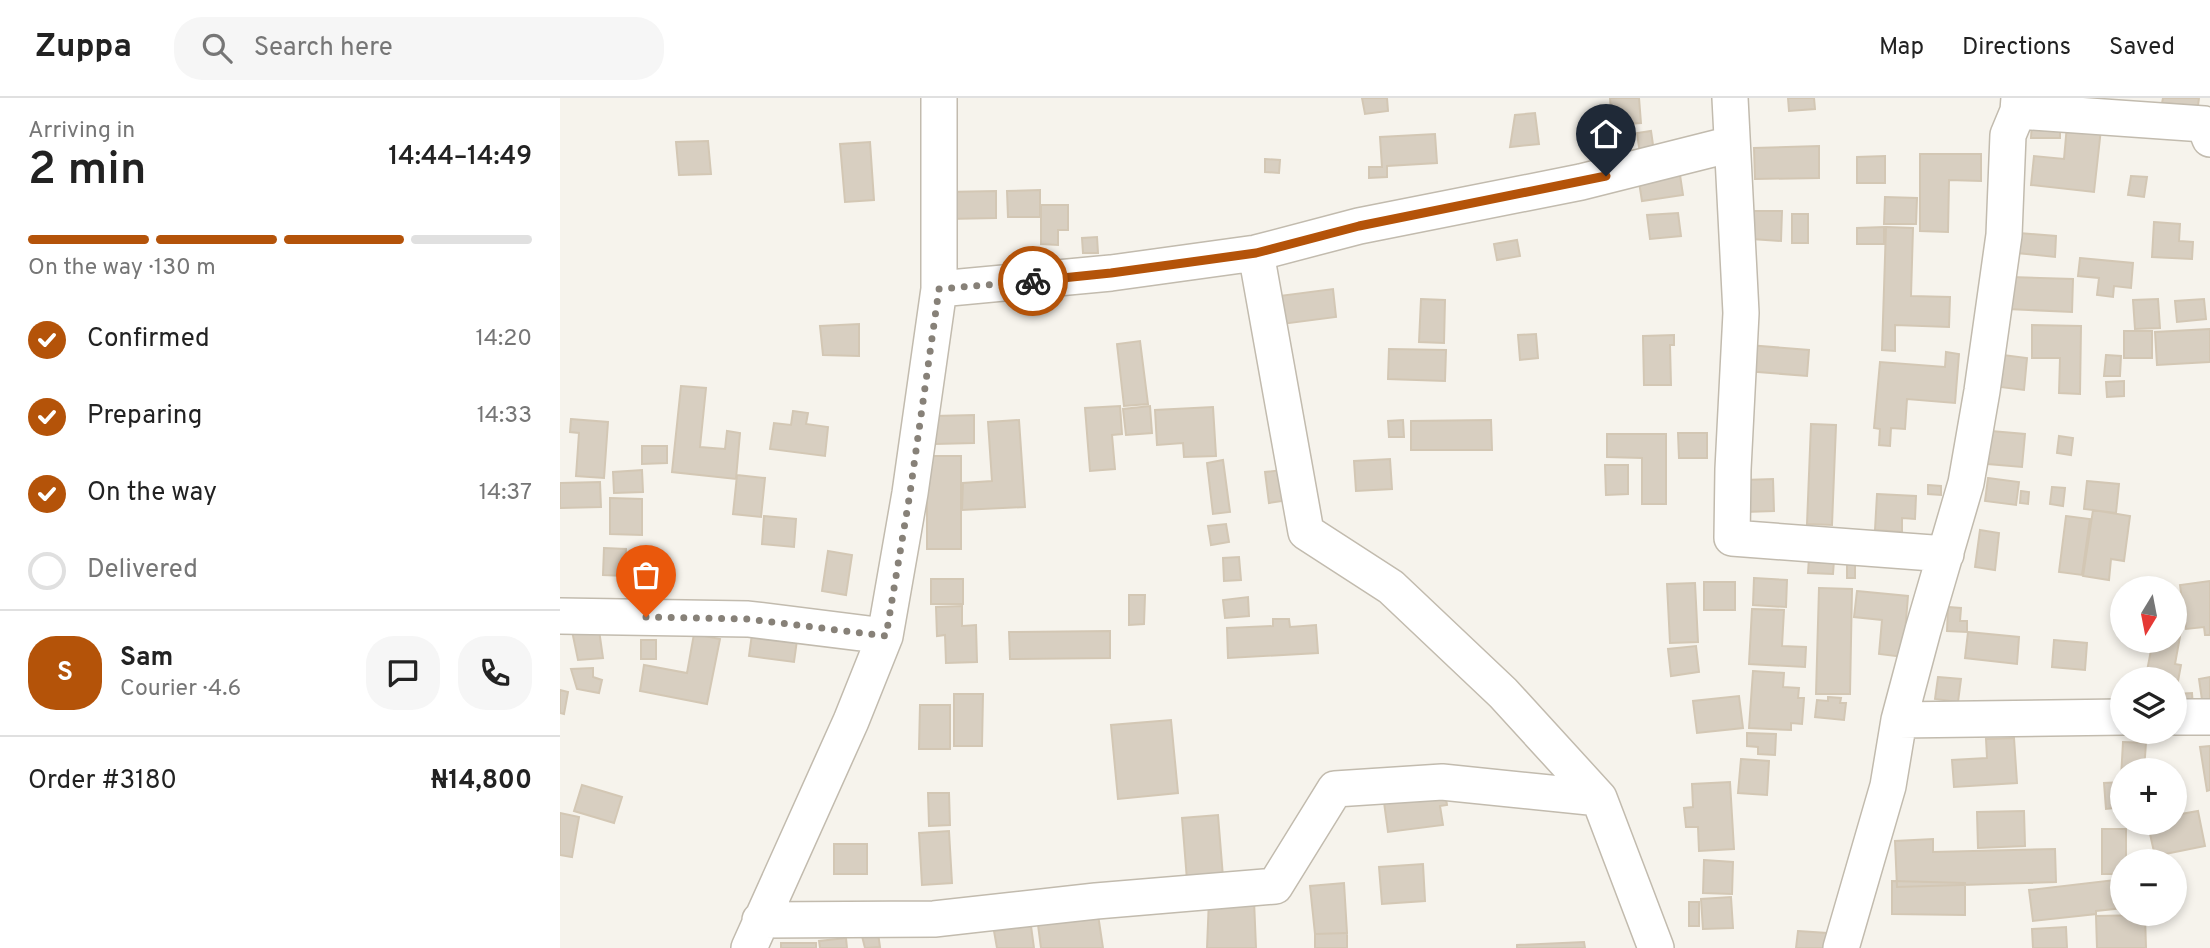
<!DOCTYPE html>
<html lang="en">
<head>
<meta charset="utf-8">
<style>
	:root { --surface:#fff; --page:#f6f6f6; --text:#222; --muted:#767676; --line:#e0e0e0; --accent:#b45309 }
	body { margin:0; font-family:Overpass,sans-serif; background:var(--page); color:var(--text); height:100vh; display:flex; flex-direction:column; font-size:26px; white-space:nowrap }
	* { box-sizing:border-box; margin:0 }
	p { font-size:23px; color:var(--muted) }
	.icon { flex:none; width:38px; height:38px; fill:none; stroke:currentColor; stroke-width:2; stroke-linecap:round; stroke-linejoin:round }
	.map { position:relative; flex:1; overflow:hidden }
	.panel { display:flex; flex-direction:column; background:var(--surface); width:560px }
	.panel>* { flex:none }
	.needle { width:46px; rotate:190deg }
	.fabs { position:absolute; left:1550px; top:478px; display:grid; gap:14px }
	.fabs a { display:grid; place-items:center; width:77px; height:77px; border-radius:50%; background:var(--surface); box-shadow:0 4px 10px #0003; font-size:35px }
	.pin { position:absolute; display:grid; place-items:center; width:60px; height:60px; color:#fff; margin:-72px -30px; border-radius:50% 50% 50% 0; rotate:-45deg; box-shadow:0 0 7px #0007 }
	.pin .icon { rotate:45deg }
	.courier { position:absolute; display:grid; place-items:center; width:70px; height:70px; margin:-35px; border:5px solid #b45309; border-radius:50%; background:#fff; color:#222; box-shadow:0 2px 9px #0007 }
	.overview em { font-style:normal; font-weight:600 }
	.overview div { display:flex; flex-direction:column-reverse }
	.overview { display:flex; align-items:center; justify-content:space-between; height:119px; padding:0 28px }
	h1 { font-size:46px; font-weight:600; line-height:52px }
	.bar { display:grid; grid-template-columns:repeat(4,1fr); gap:10px 7px; align-content:center; height:84px; padding:0 28px }
	.bar i { height:9px; border-radius:5px; background:var(--line) }
	.bar .current { background:var(--accent) }
	.bar p { grid-column:span 4 }
	.line { display:flex; align-items:center; gap:18px; padding:0 28px; border-top:2px solid var(--line) }
	.line div { flex:1 }
	.round { display:grid; place-items:center; flex:none; width:74px; height:74px; border-radius:28px; background:var(--page) }
	ol { padding:0 28px; list-style:none }
	li { display:flex; align-items:center; gap:21px; height:77px }
	li p { margin-inline-start:auto }
	li .icon { padding:7px; border-radius:50%; background:var(--accent); color:#fff; stroke-width:4 }
	li:last-child { color:var(--muted) }
	li i { width:38px; height:38px; border:4px solid var(--line); border-radius:50% }
	header { display:flex; align-items:center; gap:42px; box-sizing:border-box; height:98px; padding:0 35px; background:var(--surface); border-bottom:2px solid var(--line) }
	header strong { font-size:33px }
	nav { display:flex; gap:38px; margin-inline-start:auto; font-size:24px }
	.search { width:490px; height:63px; background:var(--page); display:flex; align-items:center; gap:18px; box-sizing:border-box; padding:0 24px; border-radius:28px; color:var(--muted); font-size:26px }
	main { display:flex; flex:1; min-height:0 }
	.map>svg:first-child { display:block }
	.building { fill:#d8cfc1; stroke:#d3c7b4; stroke-width:2 }
	.lines { fill:none; stroke-linecap:round; stroke-linejoin:round }
	.minor-casing { stroke:#c2bbae; stroke-width:38 }
	.minor { stroke:#fff; stroke-width:35 }
	.done { stroke:#878178; stroke-width:7; stroke-dasharray:0 12.6 }
	.route { stroke:#b45309; stroke-width:9 }
</style>
</head>
<body>
<header>
<strong>Zuppa</strong>
<div class="search"><svg class="icon" aria-label="search" viewBox="0 0 24 24"><circle cx="10" cy="10" r="6"/><path d="M15 15l6 6"/></svg>Search here</div>
<nav><a>Map</a><a>Directions</a><a>Saved</a></nav>
</header>
<main>
<section class="panel">
<div class="overview"><div><h1>2 min</h1><p>Arriving in</p></div><em>14:44–14:49</em></div>
<div class="bar"><i class="current"></i><i class="current"></i><i class="current"></i><i></i><p>On the way · 130 m</p></div>
<ol>
<li><svg class="icon" aria-label="check" viewBox="0 0 24 24"><path d="M5 12l5 5 9-10"/></svg>Confirmed<p>14:20</p></li>
<li><svg class="icon" aria-label="check" viewBox="0 0 24 24"><path d="M5 12l5 5 9-10"/></svg>Preparing<p>14:33</p></li>
<li><svg class="icon" aria-label="check" viewBox="0 0 24 24"><path d="M5 12l5 5 9-10"/></svg>On the way<p>14:37</p></li>
<li><i></i>Delivered</li>
</ol>
<div class="line" style="height:126px"><b class="round" style="background:var(--accent);color:#fff">S</b><div><b>Sam</b><p>Courier · 4.6</p></div><a class="round"><svg class="icon" aria-label="chat" viewBox="0 0 24 24"><path d="M4 5h16v11H9l-5 4z"/></svg></a><a class="round"><svg class="icon" aria-label="phone" viewBox="0 0 24 24"><path d="M5 4h4l2 5-3 2q2 4 5 5l2-3 5 2v4C11 20 4 13 5 4z"/></svg></a></div>
<div class="line" style="height:91px"><div>Order #3180</div><b>₦14,800</b></div>
</section>
<div class="map">
<svg width="1650" height="850" viewBox="0 0 1650 850">
	<rect width="100%" height="100%" fill="#f6f3ec"/>
	<!-- building -->
	<path class="building" d="M802 0H827L828 13 805 16Z
		M1050 0H1079L1081 25 1052 27Z
		M1228 0H1254L1255 11 1229 13Z
		M1603 0H1639L1638 8 1602 5Z
		M975 15 979 46 950 49 955 17Z
		M1472 23H1500V40H1471Z
		M1507 27 1541 31 1534 94 1471 87 1474 58 1504 61Z
		M1091 33 1094 54 1080 56 1077 35Z
		M875 36 877 65 827 68V79L809 80V69H822L820 39Z
		M148 43 151 76 119 77 116 44Z
		M310 44 314 102 285 104 280 46Z
		M1259 48V80L1195 81 1194 50Z
		M1360 56H1421V83L1389 82 1388 134 1360 133Z
		M1325 58V85H1297V59Z
		M705 61 720 62 719 75 705 74Z
		M1120 77 1123 97 1082 103 1079 84Z
		M1571 78 1587 79 1584 99 1568 97Z
		M480 92V119H448L447 93Z
		M436 93V120L387 121 386 94Z
		M1325 99 1357 100 1356 126H1324Z
		M481 107H508V132H498V147L481 146Z
		M1193 113H1222L1221 143 1192 141Z
		M1118 115 1121 138 1090 141 1087 117Z
		M1232 116H1248V145H1232Z
		M1594 124 1620 126 1619 143 1633 144 1632 161 1592 159Z
		M1324 129V146H1297V130Z
		M1326 129 1353 130 1351 198 1390 199 1389 229 1335 227V253L1322 252Z
		M1459 135 1496 138 1495 159 1457 155Z
		M537 139 538 155H523L522 140Z
		M957 142 960 158 937 162 934 146Z
		M1520 160 1573 165 1571 190 1554 188 1553 199 1537 197 1539 180 1518 178Z
		M1450 179 1513 181 1512 214 1448 211Z
		M773 191 776 219 722 226 719 198Z
		M861 201 885 202 884 245 859 244Z
		M1598 201 1600 230 1575 231 1573 202Z
		M1644 201 1646 221 1617 224 1615 203Z
		M299 226V258L263 257 260 228Z
		M1472 227 1521 228 1520 296 1499 295 1500 260H1472Z
		M1650 231V264L1597 267 1595 234Z
		M1564 233H1592V260H1564Z
		M976 236 978 260 960 262 958 237Z
		M1114 237V247H1110L1111 287H1084L1083 238Z
		M580 243 588 306 564 308 557 246Z
		M1188 247 1249 252 1247 278 1186 273Z
		M829 251 886 252 885 283 828 281Z
		M1386 254 1399 256 1395 305 1347 301 1345 331 1331 330 1330 348 1319 347 1320 331 1314 330 1320 264 1385 269Z
		M1443 257 1467 260 1464 292 1440 289Z
		M1546 257 1561 258 1560 278H1544Z
		M1564 283V298L1547 299 1546 284Z
		M121 288 146 290 140 349 165 351 167 333 180 335 176 381 112 374Z
		M560 308 562 336 552 337 555 371 530 373 525 310Z
		M590 308 592 335 566 337 563 311Z
		M653 309 656 358 624 359 623 345 597 347 595 312Z
		M233 313 248 315 246 326 268 329 265 358 210 351 214 325 231 327Z
		M414 317V345L375 346 374 318Z
		M11 321 48 324 44 380 16 378 19 335 10 334Z
		M459 322 465 409 402 412 403 385 432 383 428 324Z
		M843 322 844 339H829L828 323Z
		M931 322 932 352H851V323Z
		M1251 326 1276 327 1272 427 1247 426Z
		M1431 333 1465 336 1462 369 1428 366Z
		M1118 335H1147V360H1119Z
		M1047 336H1106V406H1082V360L1047 359Z
		M1499 338 1513 340 1511 357 1497 355Z
		M82 348H107V365L82 366Z
		M367 358H401V451H367Z
		M830 361 832 391 796 393 794 363Z
		M663 362 670 414 653 416 647 365Z
		M1045 367H1068V396L1046 397Z
		M731 371 736 401 709 405 705 374Z
		M82 372 83 394 54 395 53 374Z
		M177 377 205 380 201 419 173 416Z
		M1428 380 1459 384 1456 407 1425 403Z
		M1213 381 1214 413 1185 414 1184 382Z
		M1527 383 1559 386 1556 415 1524 411Z
		M40 384 41 409 0 410V385Z
		M1368 387 1381 388V397L1368 396Z
		M1492 389 1505 390 1503 408 1490 406Z
		M1461 393 1469 394 1468 406 1460 405Z
		M1317 396 1356 398 1355 421 1342 420V434L1315 432Z
		M50 400 82 401V437L50 436Z
		M1533 412 1570 418 1564 463 1551 461 1549 482 1523 478Z
		M204 418 236 421 234 449 202 446Z
		M1506 418 1530 421 1522 477 1499 474Z
		M666 426 669 444 651 447 648 428Z
		M1420 432 1439 435 1435 472 1415 469Z
		M44 450 66 451 65 478 43 477Z
		M268 453 292 457 286 497 262 493Z
		M679 459 681 482 664 483 663 460Z
		M1249 460 1274 462 1273 476 1248 475Z
		M1295 463V480H1287V464Z
		M1194 480 1227 482 1226 509 1193 507Z
		M371 481H403V506H371Z
		M1650 483V537H1645L1644 529 1626 531 1620 487Z
		M1144 484H1175V512H1144Z
		M1135 485 1138 544 1110 545 1107 486Z
		M1259 490 1292 491 1290 596H1256Z
		M1297 493 1348 498 1343 559 1319 556 1322 522 1294 519Z
		M569 497H585L584 526 569 527Z
		M688 499 689 518 665 520 663 502Z
		M402 508V528L416 527 417 564 386 565 385 537 377 538 376 509Z
		M1388 509 1401 510 1400 523H1407V534L1387 533Z
		M1192 511 1224 512 1222 548 1246 549 1245 569 1189 566Z
		M713 521H729L730 529 756 527 758 555 668 560 667 530 713 528Z
		M39 532 43 560 18 562 12 533Z
		M1615 532 1621 533 1615 566 1621 567 1618 583 1615 581 1586 578 1593 542H1615Z
		M550 533V560L450 561 449 534Z
		M1408 534 1459 539 1457 566 1405 560Z
		M134 536 160 541 147 606 80 593 84 567 127 575Z
		M192 536 237 542 234 564 189 558Z
		M81 542H96V561H81Z
		M1494 542 1527 545 1525 572 1492 569Z
		M1136 548 1139 574 1111 578 1108 551Z
		M33 570V579L42 582 39 595 17 591 11 571Z
		M1193 573 1224 575 1223 589 1239 590 1238 600H1244L1242 626 1231 625V632L1189 630Z
		M1378 579 1401 581 1398 604 1375 601Z
		M1650 579V601L1642 602 1639 581Z
		M0 592 8 594 4 616 0 615Z
		M1632 595 1633 610 1615 611V596Z
		M394 596H423L422 648H394Z
		M1179 598 1183 630 1137 635 1133 603Z
		M1268 599 1281 600 1280 605H1286L1284 622 1255 619 1257 602 1268 603Z
		M360 607H390V651H359Z
		M611 622 618 695 558 701 551 627Z
		M1187 635 1216 636 1215 657 1198 656V649L1187 648Z
		M1454 640 1457 685 1394 689 1392 662 1427 660 1426 641Z
		M1563 644 1586 645 1584 672H1563V680H1561Z
		M1650 648V692L1647 693 1640 649Z
		M1181 661 1209 663 1207 697 1178 695Z
		M1170 684 1174 751 1139 753 1138 729H1126L1124 710 1133 709 1132 686Z
		M1563 684V709L1546 711 1544 685Z
		M22 687 62 699 54 725 14 713Z
		M368 695H389L390 727 369 728Z
		M885 695 887 707 880 708 883 727 828 734 824 704Z
		M1620 711 1621 716 1638 713 1645 748 1595 758 1588 727 1615 724V712Z
		M1464 713 1465 748 1418 750 1417 714Z
		M0 715 19 719 12 759 0 757Z
		M658 717 663 779 627 782 622 720Z
		M1542 731H1566V763H1563V776H1542Z
		M389 733 392 785 362 787 359 735Z
		M1373 741V754L1495 751 1496 784 1337 789 1335 743Z
		M274 746H307V776H274Z
		M1144 762 1173 764 1172 796 1143 795Z
		M863 766 865 803 822 806 819 769Z
		M1563 781V810L1536 813V816L1473 823 1469 792Z
		M1332 783 1405 785V817L1332 816Z
		M784 785 787 835 755 836 750 788Z
		M1171 799 1173 830 1143 831 1141 801Z
		M649 801 694 802 696 850H647Z
		M1129 804H1139V828H1129Z
		M537 810 543 850H481L477 819Z
		M1585 817 1586 850H1537L1536 818Z
		M471 828 474 850H437L434 833Z
		M1506 829 1507 850H1473L1472 831Z
		M1238 833 1267 835 1265 850H1236Z
		M318 835 320 849 305 850 302 838Z
		M787 835V850H755V836Z
		M286 840 287 850H260L259 843Z
		M1024 844 1025 850H957V847Z
		M221 845H256V850H221Z"/>
	<g class="lines">
		<!-- minor casing -->
		<g class="minor-casing">
			<path id="minor" d="M1170 0 1181 215 1173 371 1172 440 1386 456
				M1458 13 1644 26 1650 41
				M696 155 746 434 831 489 943 595 1039 700 1096 850
				M379 191 551 175 696 155 799 128 1021 84 1172 46
				M0 518 188 521 325 538
				M1615 619H1650
				M1339 622 1563 619
				M200 822 374 821 536 803 715 788 775 691 882 684 1039 700
				M189 850 291 623 325 538 350 395 379 191V0
				M1281 850 1328 688 1339 622 1363 532 1406 385 1422 293 1444 137 1448 37 1458 13 1459 0"/>
		</g>
		<!-- minor -->
		<use href="#minor" class="minor"/>
	</g>
	<g class="lines">
		<!-- done -->
		<path class="done" d="M86 519 188 521 326 538 350 395 379 191 473 183"/>
		<!-- route -->
		<path class="route" d="M473 183 551 175 696 155 799 128 1046 78"/>
	</g>
</svg>
<div class="fabs">
<a><svg class="needle" viewBox="-14 -14 28 28"><path d="M0-13l5 13h-10z" fill="#e53935"/><path d="M0 13l5-13h-10z" fill="#767676"/></svg></a>
<a><svg class="icon" aria-label="layers" viewBox="0 0 24 24"><path d="M12 4l9 5-9 5-9-5zM3 14l9 5 9-5"/></svg></a>
<a>+</a>
<a>−</a>
</div>
<div class="pin" style="left:86px;top:519px;background:#ea580c"><svg class="icon" aria-label="bag" viewBox="0 0 24 24"><path d="M5 8h14l-1 12H6zM9 8a3 3 0 0 1 6 0"/></svg></div>
<div class="pin" style="left:1046px;top:78px;background:#1f2937"><svg class="icon" aria-label="home" viewBox="0 0 24 24"><path d="M3 11l9-7 9 7M6 9v11h12V9"/></svg></div>
<div class="courier" style="left:473px;top:183px"><svg class="icon" aria-label="bike" viewBox="0 0 24 24"><circle cx="6" cy="16" r="4"/><circle cx="18" cy="16" r="4"/><path d="M6 16l4-8h5l3 8M10 8l3 8H6M13 5h3"/></svg></div>
</div>
</main>
</body>
</html>
